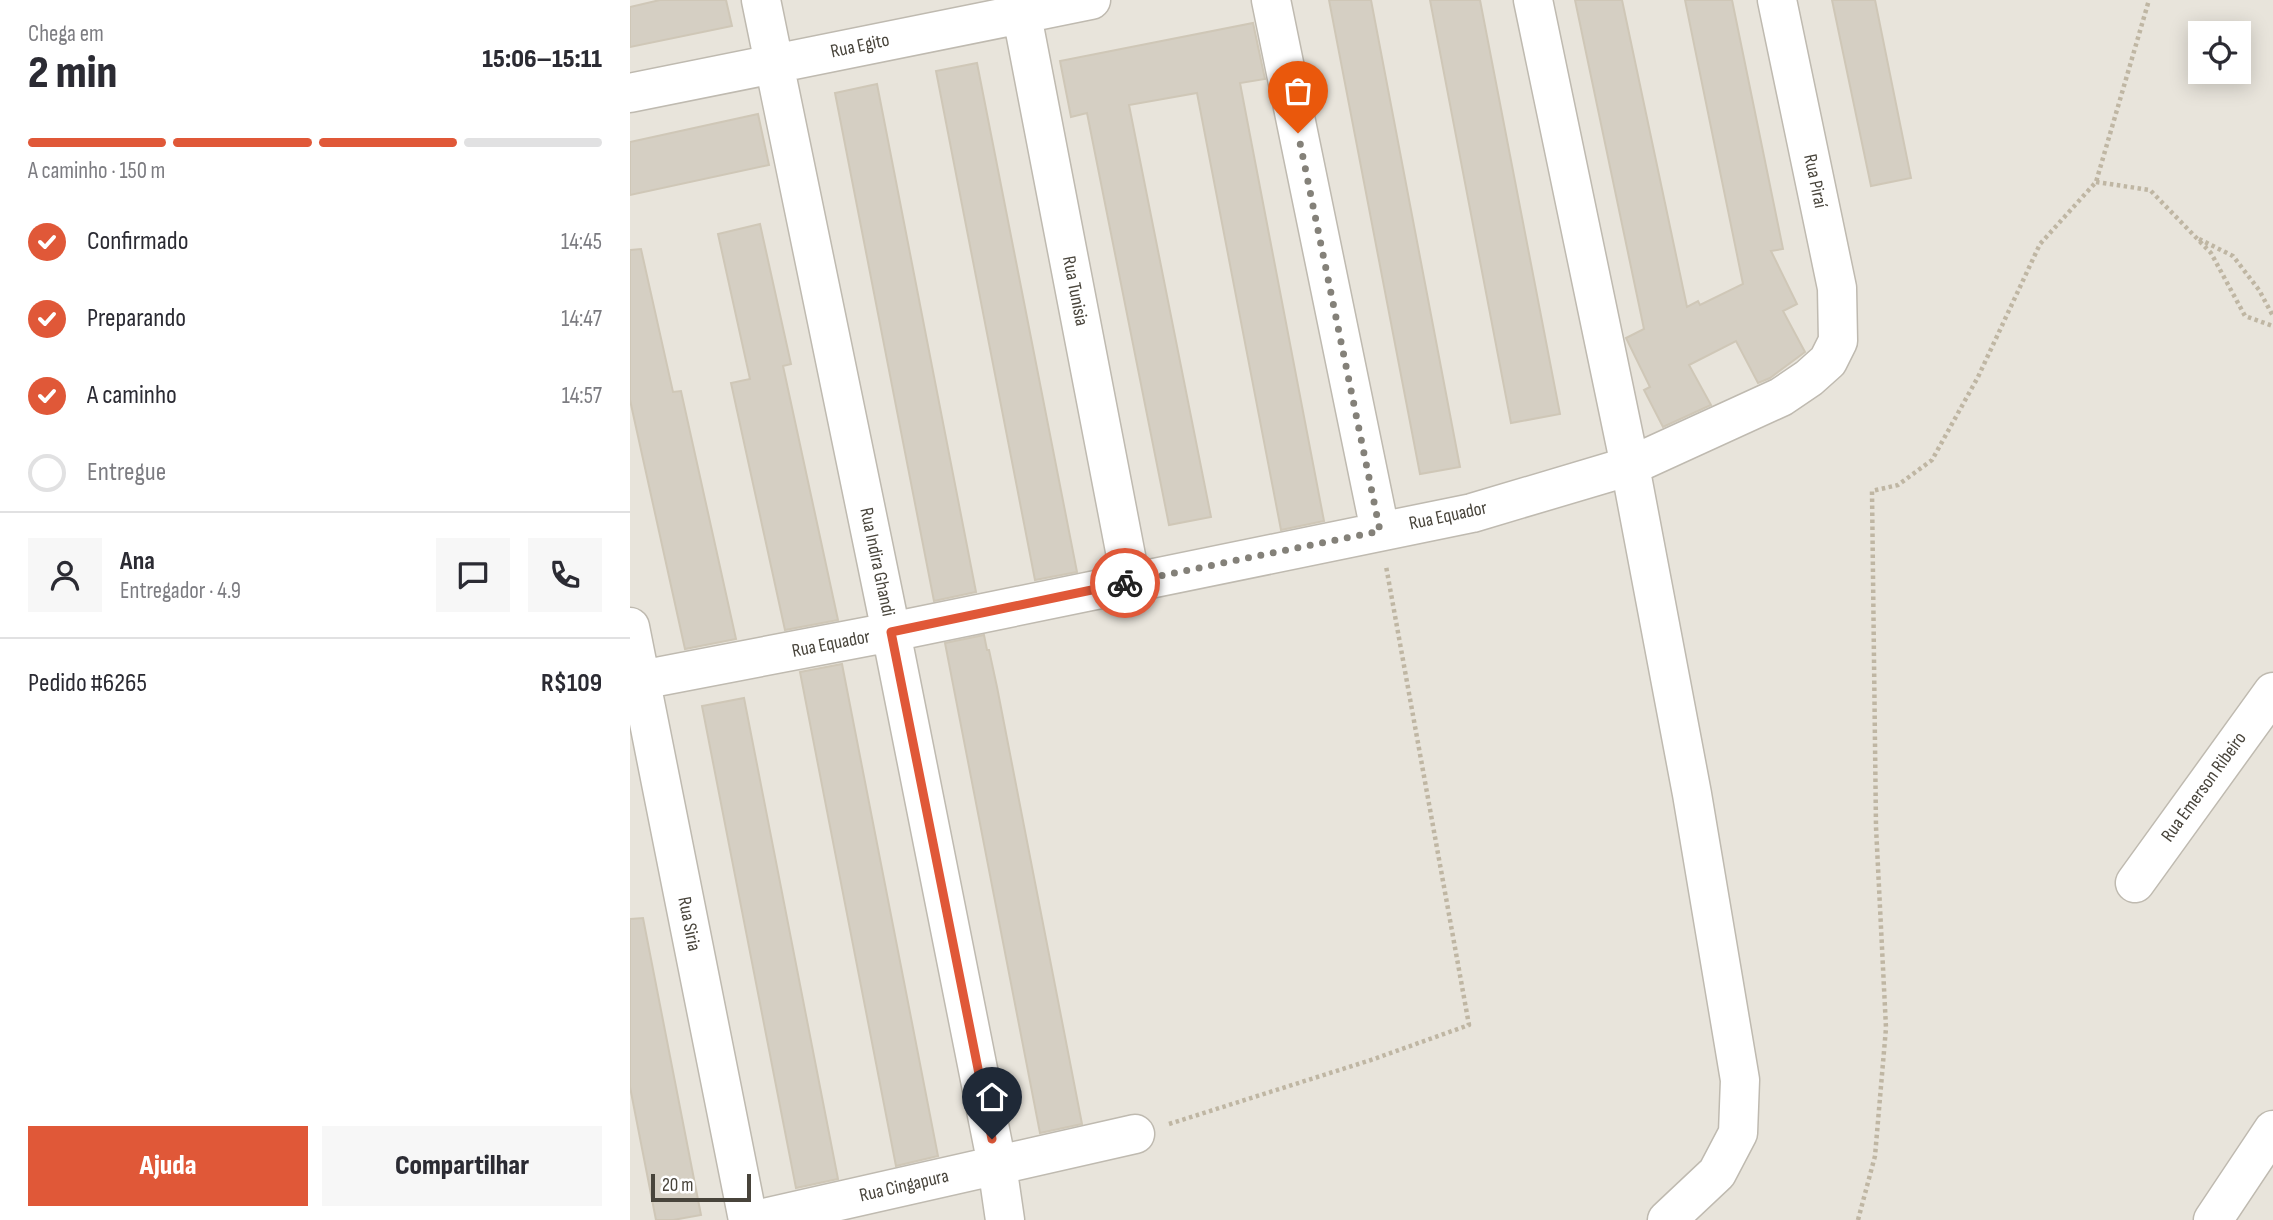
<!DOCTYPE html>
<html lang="pt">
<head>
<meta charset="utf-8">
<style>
	:root { --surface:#fff; --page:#f7f7f7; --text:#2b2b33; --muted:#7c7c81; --line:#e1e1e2; --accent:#e05838 }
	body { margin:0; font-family:"Sofia Sans Condensed",sans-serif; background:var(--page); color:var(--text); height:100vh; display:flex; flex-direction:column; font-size:26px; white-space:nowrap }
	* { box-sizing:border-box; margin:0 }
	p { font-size:23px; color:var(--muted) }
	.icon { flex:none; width:38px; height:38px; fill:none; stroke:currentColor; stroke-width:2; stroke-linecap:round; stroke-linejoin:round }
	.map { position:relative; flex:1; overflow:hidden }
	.panel { display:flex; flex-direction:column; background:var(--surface); width:630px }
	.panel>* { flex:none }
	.tools { position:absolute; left:1558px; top:21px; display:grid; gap:14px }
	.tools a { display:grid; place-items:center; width:63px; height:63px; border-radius:0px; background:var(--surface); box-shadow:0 4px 18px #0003; font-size:35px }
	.scale { position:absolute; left:21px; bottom:18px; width:100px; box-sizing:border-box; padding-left:7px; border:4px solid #48443b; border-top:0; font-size:19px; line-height:24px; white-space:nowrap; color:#48443b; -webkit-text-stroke:5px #fff; paint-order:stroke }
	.pin { position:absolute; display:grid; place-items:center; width:60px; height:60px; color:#fff; margin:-72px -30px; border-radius:50% 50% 50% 0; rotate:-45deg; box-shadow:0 0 7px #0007 }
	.pin .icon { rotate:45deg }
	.courier { position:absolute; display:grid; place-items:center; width:70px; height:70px; margin:-35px; border:5px solid #e05838; border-radius:50%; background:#fff; color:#222; box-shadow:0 2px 9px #0007 }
	.head em { font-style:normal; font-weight:800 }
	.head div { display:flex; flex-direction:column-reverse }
	.head { display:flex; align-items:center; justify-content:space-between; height:119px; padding:0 28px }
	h1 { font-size:46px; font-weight:800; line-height:52px }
	.bar { display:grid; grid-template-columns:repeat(4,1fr); gap:10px 7px; align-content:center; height:84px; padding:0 28px }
	.bar i { height:9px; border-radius:5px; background:var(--line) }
	.bar .on { background:var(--accent) }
	.bar p { grid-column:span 4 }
	.line { display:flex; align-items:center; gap:18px; padding:0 28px; border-top:2px solid var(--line) }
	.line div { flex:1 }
	.round { display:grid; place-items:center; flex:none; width:74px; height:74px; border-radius:0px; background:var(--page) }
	ol { padding:0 28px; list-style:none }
	li { display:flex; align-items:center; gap:21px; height:77px }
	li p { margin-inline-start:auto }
	li .icon { padding:7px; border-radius:50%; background:var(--accent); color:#fff; stroke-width:4 }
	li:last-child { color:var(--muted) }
	li i { width:38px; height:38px; border:4px solid var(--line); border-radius:50% }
	.cta { display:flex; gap:14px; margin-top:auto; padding:14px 28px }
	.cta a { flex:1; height:80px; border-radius:0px; background:var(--accent); color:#fff; font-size:28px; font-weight:800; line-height:80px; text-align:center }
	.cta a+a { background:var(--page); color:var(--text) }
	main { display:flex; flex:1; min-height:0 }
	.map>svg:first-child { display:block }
	.residential { fill:#e8e4db; fill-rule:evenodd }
	.building { fill:#d5cfc3; stroke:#cfc7b7; stroke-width:2 }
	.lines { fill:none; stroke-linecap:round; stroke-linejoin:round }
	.minor-casing { stroke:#bfbab0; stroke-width:41 }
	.path { stroke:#bfb6a3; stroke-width:4.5; stroke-dasharray:3.5 3.5; stroke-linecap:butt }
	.minor { stroke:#fff; stroke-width:38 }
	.done { stroke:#848179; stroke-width:7; stroke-dasharray:0 12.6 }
	.route { stroke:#e05838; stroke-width:9 }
	.labels { text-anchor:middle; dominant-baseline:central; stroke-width:7; stroke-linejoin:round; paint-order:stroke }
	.street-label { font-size:19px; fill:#48443b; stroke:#fff }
</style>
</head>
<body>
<main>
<section class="panel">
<div class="head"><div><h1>2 min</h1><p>Chega em</p></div><em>15:06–15:11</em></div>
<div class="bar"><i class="on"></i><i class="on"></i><i class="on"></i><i></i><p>A caminho · 150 m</p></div>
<ol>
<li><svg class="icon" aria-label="check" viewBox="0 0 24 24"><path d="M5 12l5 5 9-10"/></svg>Confirmado<p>14:45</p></li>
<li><svg class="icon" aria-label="check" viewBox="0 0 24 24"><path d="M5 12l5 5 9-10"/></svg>Preparando<p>14:47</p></li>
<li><svg class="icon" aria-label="check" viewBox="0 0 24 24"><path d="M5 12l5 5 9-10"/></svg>A caminho<p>14:57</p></li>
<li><i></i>Entregue</li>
</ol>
<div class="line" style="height:126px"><a class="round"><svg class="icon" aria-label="person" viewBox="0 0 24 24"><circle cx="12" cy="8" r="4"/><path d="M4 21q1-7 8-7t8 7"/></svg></a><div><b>Ana</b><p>Entregador · 4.9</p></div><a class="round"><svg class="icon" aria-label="chat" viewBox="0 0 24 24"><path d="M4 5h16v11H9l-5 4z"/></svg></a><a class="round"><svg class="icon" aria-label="phone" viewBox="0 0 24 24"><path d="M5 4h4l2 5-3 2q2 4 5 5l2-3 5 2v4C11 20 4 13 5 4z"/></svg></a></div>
<div class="line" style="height:91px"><div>Pedido #6265</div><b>R$109</b></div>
<div class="cta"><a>Ajuda</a><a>Compartilhar</a></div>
</section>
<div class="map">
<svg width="1643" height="1220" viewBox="0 0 1643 1220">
	<rect width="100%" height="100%" fill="#f4f2ed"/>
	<!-- residential -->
	<path class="residential" d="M0 0H1643V1220H0ZM1570 33H1608V72H1570Z"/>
	<!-- building -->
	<path class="building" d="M30 0H96L102 26 0 47V7Z
		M699 0H741L830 467 790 474Z
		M800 0H850L930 414 881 423Z
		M945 0H992L1057 307 1068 301 1070 305 1113 284 1055 0H1102L1153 249 1141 251 1167 304 1153 311 1175 352 1140 378 1128 383 1106 341 1059 365 1081 405 1033 427 1014 390 1020 387 996 338 1014 329Z
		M1202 0H1245L1281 178 1241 186Z
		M623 23 635 79 610 83 694 521 651 530 567 93 499 105 581 517 539 525 457 113 441 117 430 61Z
		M347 63 447 572 405 580 306 71Z
		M247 84 346 592 304 601 205 93Z
		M128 114 139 165 0 195V142Z
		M130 224 161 364 153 366 208 620 155 630 101 383 120 379 88 234Z
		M11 249 43 392 51 391 106 639 55 649 0 400V250Z
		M354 635 357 650H359L367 687 452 1124 410 1133 315 643Z
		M212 664 308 1156 266 1166 170 672Z
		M114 698 208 1179 166 1188 72 706Z
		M13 918 71 1215 43 1220H26L0 1087V919Z"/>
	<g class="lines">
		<!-- minor casing -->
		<g class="minor-casing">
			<path id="minor" d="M131 0 261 632 367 1165 375 1220
				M389 0 501 582
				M641 0 750 531
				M903 0 1000 466 1062 794 1110 1080 1108 1133 1087 1173 1037 1220
				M0 93 461 0
				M0 627 118 1220
				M0 682 261 632 842 513 1000 466 1151 397 1179 378 1198 361 1208 341 1207 288 1147 0
				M1505 883 1643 692
				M125 1220 505 1134
				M1583 1220 1643 1130"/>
		</g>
		<!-- path -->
		<path class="path" d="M1466 182 1520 190 1581 253 1615 316 1643 326
			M1569 239 1603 256 1629 290 1643 316
			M539 1124 741 1060 839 1025 756 566
			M1228 1220 1245 1156 1256 1028 1246 827 1242 491 1268 485 1302 460 1348 377 1410 244 1466 182 1519 0"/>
		<!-- minor -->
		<use href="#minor" class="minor"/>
	</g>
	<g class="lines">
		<!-- done -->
		<path class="done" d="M495 583 750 531 668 133"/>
		<!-- route -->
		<path class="route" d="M362 1139 261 632 495 583"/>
	</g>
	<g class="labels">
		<!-- street labels -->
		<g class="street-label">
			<text transform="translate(230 46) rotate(-12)">Rua Egito</text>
			<text transform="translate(1185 181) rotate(78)">Rua Piraí</text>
			<text transform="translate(445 291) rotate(79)">Rua Tunisia</text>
			<text transform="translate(818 516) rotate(-12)">Rua Equador</text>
			<text transform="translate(247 562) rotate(78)">Rua Indira Ghandi</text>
			<text transform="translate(201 644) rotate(-11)">Rua Equador</text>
			<text transform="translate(1574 787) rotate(-54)">Rua Emerson Ribeiro</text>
			<text transform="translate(59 924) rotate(79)">Rua Siria</text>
			<text transform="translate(274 1186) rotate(-13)">Rua Cingapura</text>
		</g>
	</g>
</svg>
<div class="tools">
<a><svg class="icon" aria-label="locate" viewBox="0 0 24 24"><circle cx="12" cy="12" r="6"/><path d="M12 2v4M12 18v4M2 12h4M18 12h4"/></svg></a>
</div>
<div class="scale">20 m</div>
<div class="pin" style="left:668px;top:133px;background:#ea580c"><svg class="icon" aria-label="bag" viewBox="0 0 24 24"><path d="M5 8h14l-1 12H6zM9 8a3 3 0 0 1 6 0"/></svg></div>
<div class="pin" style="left:362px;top:1139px;background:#1f2937"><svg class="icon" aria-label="home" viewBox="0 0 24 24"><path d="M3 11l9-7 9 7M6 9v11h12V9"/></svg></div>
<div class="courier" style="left:495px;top:583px"><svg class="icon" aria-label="bike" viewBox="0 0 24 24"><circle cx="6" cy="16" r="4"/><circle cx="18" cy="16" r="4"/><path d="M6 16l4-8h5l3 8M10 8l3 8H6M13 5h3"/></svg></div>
</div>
</main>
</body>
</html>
